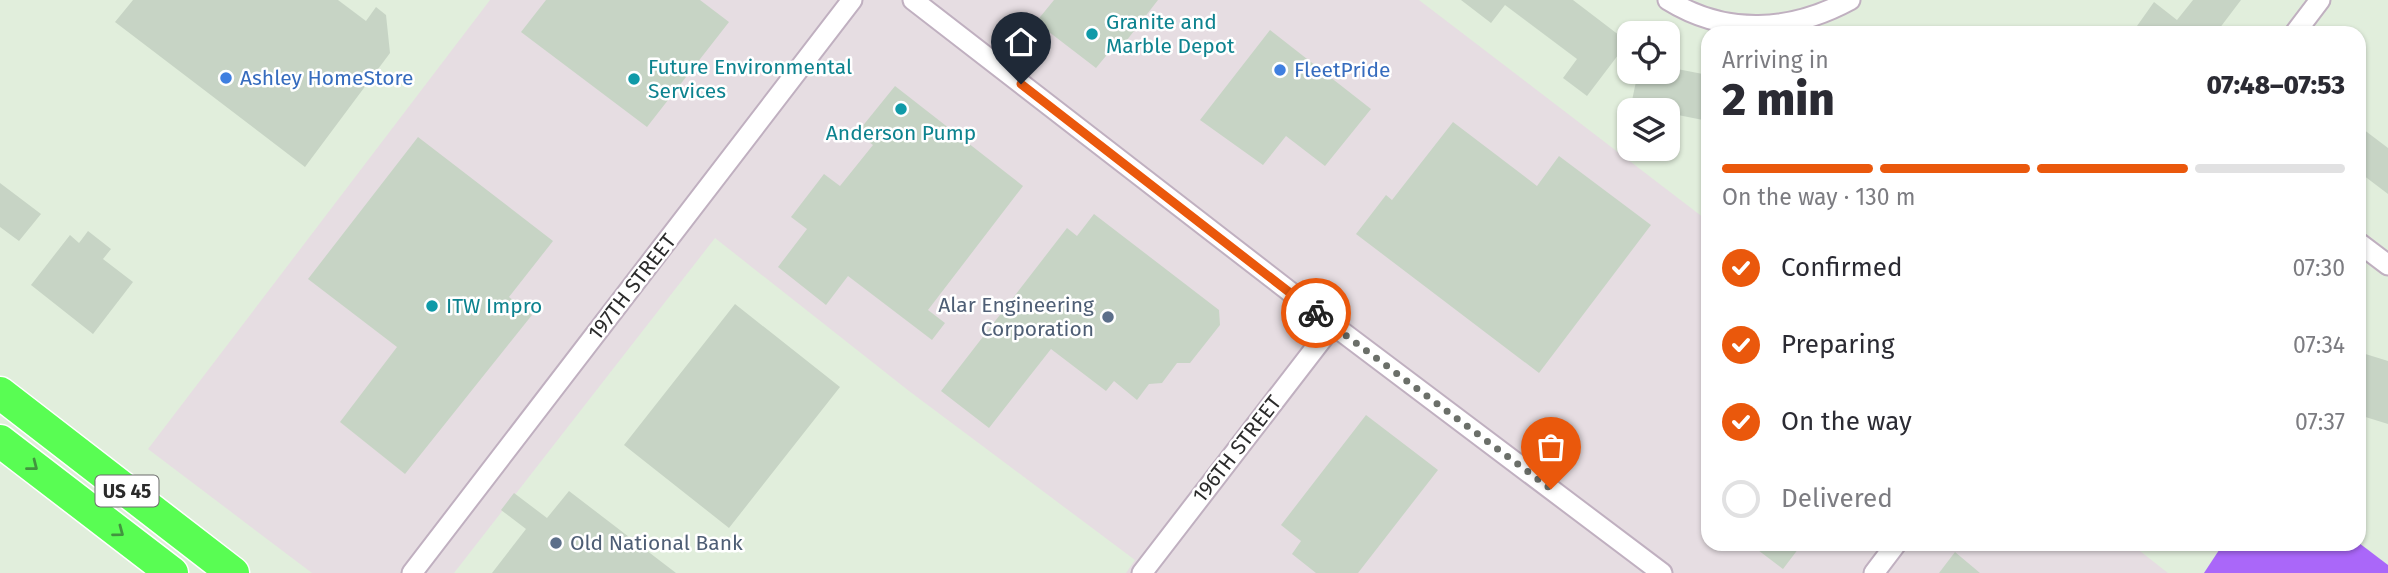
<!DOCTYPE html>
<html lang="en">
<head>
<meta charset="utf-8">
<style>
	:root { --surface:#fff; --page:#f7f7f7; --text:#2b2b33; --muted:#7c7c81; --line:#e1e1e2; --accent:#ea580c }
	body { margin:0; font-family:"Fira Sans",sans-serif; background:var(--page); color:var(--text); height:100vh; display:flex; flex-direction:column; font-size:26px; white-space:nowrap }
	* { box-sizing:border-box; margin:0 }
	p { font-size:23px; color:var(--muted) }
	.icon { flex:none; width:38px; height:38px; fill:none; stroke:currentColor; stroke-width:2; stroke-linecap:round; stroke-linejoin:round }
	.map { position:relative; flex:1; overflow:hidden }
	.drawer { position:absolute; left:1701px; top:26px; width:665px; height:525px; display:flex; flex-direction:column; background:var(--surface); border-radius:21px; box-shadow:0 2px 5px #0004 }
	.drawer>* { flex:none }
	.fabs { position:absolute; left:1617px; top:21px; display:grid; gap:14px }
	.fabs a { display:grid; place-items:center; width:63px; height:63px; border-radius:14px; background:var(--surface); box-shadow:0 2px 5px #0004; font-size:35px }
	.pin { position:absolute; display:grid; place-items:center; width:60px; height:60px; color:#fff; margin:-72px -30px; border-radius:50% 50% 50% 0; rotate:-45deg; box-shadow:0 0 7px #0007 }
	.pin .icon { rotate:45deg }
	.courier { position:absolute; display:grid; place-items:center; width:70px; height:70px; margin:-35px; border:5px solid #ea580c; border-radius:50%; background:#fff; color:#222; box-shadow:0 2px 9px #0007 }
	.headline em { font-style:normal; font-weight:800 }
	.headline div { display:flex; flex-direction:column-reverse }
	.headline { display:flex; align-items:center; justify-content:space-between; height:119px; padding:0 21px }
	h1 { font-size:46px; font-weight:800; line-height:52px }
	.bar { display:grid; grid-template-columns:repeat(4,1fr); gap:10px 7px; align-content:center; height:84px; padding:0 21px }
	.bar i { height:9px; border-radius:5px; background:var(--line) }
	.bar .on { background:var(--accent) }
	.bar p { grid-column:span 4 }
	ol { padding:0 21px; list-style:none }
	li { display:flex; align-items:center; gap:21px; height:77px }
	li p { margin-inline-start:auto }
	li .icon { padding:7px; border-radius:50%; background:var(--accent); color:#fff; stroke-width:4 }
	li:last-child { color:var(--muted) }
	li i { width:38px; height:38px; border:4px solid var(--line); border-radius:50% }
	.map>svg:first-child { display:block }
	.industrial { fill:#e6dde2 }
	.water { fill:#aa67f9 }
	.building { fill:#c7d4c5 }
	.lines { fill:none; stroke-linecap:round; stroke-linejoin:round }
	.street-casing { stroke:#c0b0c0; stroke-width:23 }
	.primary-casing { stroke:#fff; stroke-width:35 }
	.street { stroke:#fff; stroke-width:19 }
	.primary { stroke:#59fd53; stroke-width:32 }
	.oneway { stroke:#42943f }
	.done { stroke:#6b6f69; stroke-width:7; stroke-dasharray:0 12.6 }
	.route { stroke:#ea580c; stroke-width:9 }
	.culture-dot { fill:#0f9aa8; stroke:#fff; stroke-width:2.5 }
	.shop-dot { fill:#3f7fe0; stroke:#fff; stroke-width:2.5 }
	.service-dot { fill:#5c6f8a; stroke:#fff; stroke-width:2.5 }
	.labels { text-anchor:middle; dominant-baseline:central; stroke-width:5; stroke-linejoin:round; paint-order:stroke }
	.shield { fill:#fff; stroke:#6b6b6b; stroke-width:2 }
	.shield-label { font-size:19px; font-weight:bold; fill:#2b2b2b }
	.culture-label { font-size:21px; fill:#0d838f; stroke:#fff; text-anchor:start }
	.shop-label { font-size:21px; fill:#366cbe; stroke:#fff; text-anchor:start }
	.street-label { font-size:21px; fill:#2b2b2b; stroke:#fff }
	.service-label { font-size:21px; fill:#4e5e75; stroke:#fff; text-anchor:end }
</style>
</head>
<body>
<div class="map">
<svg width="2388" height="573" viewBox="0 0 2388 573">
	<rect width="100%" height="100%" fill="#e1eedc"/>
	<!-- industrial -->
	<path class="industrial" d="M490 0H1419L1708 221V544H2131L2168 573H1126L1135 560 909 391 715 238 454 573H312L148 449Z"/>
	<!-- water -->
	<path class="water" d="M2359 543 2388 565V573H2204L2223 544Z"/>
	<!-- building -->
	<path class="building" d="M133 0H338L366 21 376 7 386 15 390 53 305 167 115 22Z
		M546 0H700L729 22 647 127 521 32Z
		M1054 0H1158L1120 49 1115 45 1096 68 1036 22Z
		M1461 0H1573L1628 42 1587 96 1563 78 1577 59 1505 5 1491 23Z
		M2193 0H2241L2216 33H2146L2137 26 2154 2 2177 20Z
		M1270 30 1371 109 1325 166 1286 136 1263 165 1200 120Z
		M1672 68 1708 75V121L1668 113V110H1630L1638 72H1671Z
		M895 86 1023 186 928 310 945 323 932 340 848 276 826 305 778 267 807 229 791 217 824 174 840 186 873 145 857 133Z
		M1453 122 1537 186 1559 156 1651 225 1539 373 1356 234 1386 195 1392 200Z
		M2359 126 2388 148V194L2359 172Z
		M418 137 553 241 509 297 532 315 405 474 340 422 397 347 308 279Z
		M0 183 41 214 19 241 0 227Z
		M1094 214 1219 310 1220 325 1190 363H1177L1162 383 1149 384 1137 400 1114 381 1106 391 1051 349 989 428 941 391 1067 228 1077 236Z
		M88 231 111 249 103 259 133 282 93 334 31 285 70 235 79 243Z
		M735 304 840 387 729 528 624 445Z
		M2359 352 2388 361V424L2359 415Z
		M1366 415 1438 470 1358 573H1316L1292 554 1301 541 1281 525Z
		M569 491 676 573H492L526 529 501 510 514 493 547 518Z
		M1750 544H1802L1783 569Z
		M1955 552 1980 573H1939Z"/>
	<g class="lines">
		<!-- street casing -->
		<g class="street-casing">
			<path id="street" d="M913 0 1333 325 1662 573
				M1668 0C1726 36 1791 32 1850 0
				M2295 33 2320 0
				M2359 243 2388 265
				M412 573 852 0
				M1142 573 1333 325
				M1874 573 1896 544"/>
		</g>
		<!-- primary casing -->
		<g class="primary-casing">
			<path id="primary" d="M0 393 233 573
				M0 441 172 573"/>
		</g>
		<!-- street -->
		<use href="#street" class="street"/>
		<!-- primary -->
		<use href="#primary" class="primary"/>
	</g>
	<!-- one-way arrows -->
	<defs><path id="oneway-chevron" d="M-2-3.5L2.5 0L-2 3.5" fill="none" stroke-width="1.6" stroke-linecap="round" stroke-linejoin="round" transform="scale(1.75)"/></defs>
	<g class="oneway">
		<use href="#oneway-chevron" transform="translate(33 466) rotate(38)"/>
		<use href="#oneway-chevron" transform="translate(119 532) rotate(37)"/>
	</g>
	<g class="lines">
		<!-- done -->
		<path class="done" d="M1316 313 1551 489"/>
		<!-- route -->
		<path class="route" d="M1021 84 1316 313"/>
	</g>
	<!-- markers -->
	<g class="culture-dot">
		<circle cx="1092" cy="34" r="7"/>
		<circle cx="634" cy="79" r="7"/>
		<circle cx="901" cy="109" r="7"/>
		<circle cx="432" cy="306" r="7"/>
	</g>
	<g class="shop-dot">
		<circle cx="1280" cy="70" r="7"/>
		<circle cx="226" cy="78" r="7"/>
	</g>
	<g class="service-dot">
		<circle cx="1108" cy="317" r="7"/>
		<circle cx="556" cy="543" r="7"/>
	</g>
	<g class="labels">
		<!-- shield labels -->
		<rect class="shield" x="95.5" y="475.5" width="63" height="31" rx="5"/>
		<g class="shield-label">
			<text x="127" y="491">US 45</text>
		</g>
		<!-- culture labels -->
		<g class="culture-label">
			<text x="1106" y="22">Granite and<tspan x="1106" dy="24">Marble Depot</tspan></text>
			<text x="648" y="67">Future Environmental<tspan x="648" dy="24">Services</tspan></text>
			<text x="901" y="133" text-anchor="middle">Anderson Pump</text>
			<text x="446" y="306">ITW Impro</text>
		</g>
		<!-- shop labels -->
		<g class="shop-label">
			<text x="1294" y="70">FleetPride</text>
			<text x="240" y="78">Ashley HomeStore</text>
		</g>
		<!-- street labels -->
		<g class="street-label">
			<text transform="translate(632 287) rotate(-52)">197TH STREET</text>
			<text transform="translate(1237 449) rotate(-52)">196TH STREET</text>
		</g>
		<!-- service labels -->
		<g class="service-label">
			<text x="1094" y="305">Alar Engineering<tspan x="1094" dy="24">Corporation</tspan></text>
			<text x="570" y="543" text-anchor="start">Old National Bank</text>
		</g>
	</g>
</svg>
<div class="fabs">
<a><svg class="icon" aria-label="locate" viewBox="0 0 24 24"><circle cx="12" cy="12" r="6"/><path d="M12 2v4M12 18v4M2 12h4M18 12h4"/></svg></a>
<a><svg class="icon" aria-label="layers" viewBox="0 0 24 24"><path d="M12 4l9 5-9 5-9-5zM3 14l9 5 9-5"/></svg></a>
</div>
<div class="pin" style="left:1551px;top:489px;background:#ea580c"><svg class="icon" aria-label="bag" viewBox="0 0 24 24"><path d="M5 8h14l-1 12H6zM9 8a3 3 0 0 1 6 0"/></svg></div>
<div class="pin" style="left:1021px;top:84px;background:#1f2937"><svg class="icon" aria-label="home" viewBox="0 0 24 24"><path d="M3 11l9-7 9 7M6 9v11h12V9"/></svg></div>
<div class="courier" style="left:1316px;top:313px"><svg class="icon" aria-label="bike" viewBox="0 0 24 24"><circle cx="6" cy="16" r="4"/><circle cx="18" cy="16" r="4"/><path d="M6 16l4-8h5l3 8M10 8l3 8H6M13 5h3"/></svg></div>
<section class="drawer">
<div class="headline"><div><h1>2 min</h1><p>Arriving in</p></div><em>07:48–07:53</em></div>
<div class="bar"><i class="on"></i><i class="on"></i><i class="on"></i><i></i><p>On the way · 130 m</p></div>
<ol>
<li><svg class="icon" aria-label="check" viewBox="0 0 24 24"><path d="M5 12l5 5 9-10"/></svg>Confirmed<p>07:30</p></li>
<li><svg class="icon" aria-label="check" viewBox="0 0 24 24"><path d="M5 12l5 5 9-10"/></svg>Preparing<p>07:34</p></li>
<li><svg class="icon" aria-label="check" viewBox="0 0 24 24"><path d="M5 12l5 5 9-10"/></svg>On the way<p>07:37</p></li>
<li><i></i>Delivered</li>
</ol>
</section>
</div>
</body>
</html>
